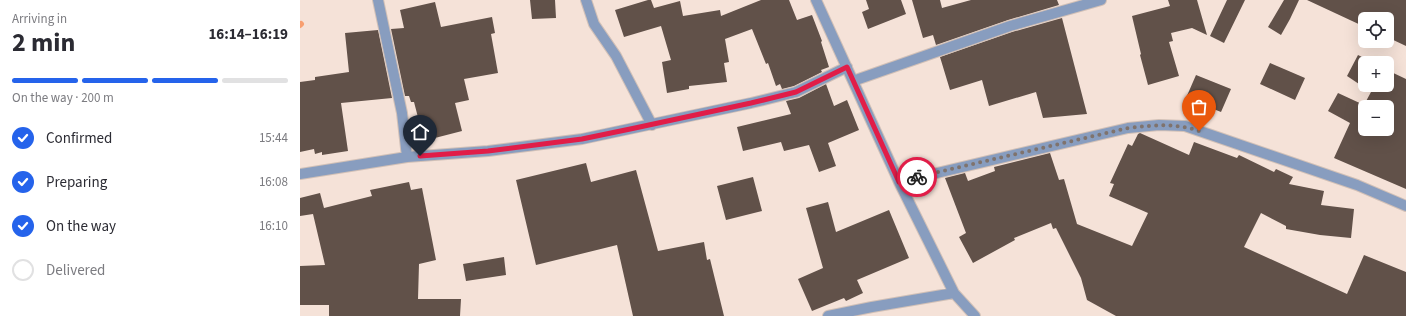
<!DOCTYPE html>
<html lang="en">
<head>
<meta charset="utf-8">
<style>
	:root { --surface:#fff; --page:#f2f2f3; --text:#2b2b33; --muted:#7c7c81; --line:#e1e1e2; --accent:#2563eb }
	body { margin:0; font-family:"Source Sans 3",sans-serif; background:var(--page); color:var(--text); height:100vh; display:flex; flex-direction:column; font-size:15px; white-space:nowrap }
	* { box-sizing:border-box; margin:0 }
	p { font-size:13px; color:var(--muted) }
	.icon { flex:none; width:22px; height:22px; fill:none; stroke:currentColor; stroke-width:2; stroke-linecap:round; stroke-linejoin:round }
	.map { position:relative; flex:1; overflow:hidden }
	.sheet { display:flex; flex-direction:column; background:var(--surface); width:300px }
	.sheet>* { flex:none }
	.buttons { position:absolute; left:1058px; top:12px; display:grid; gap:8px }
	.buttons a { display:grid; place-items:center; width:36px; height:36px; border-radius:6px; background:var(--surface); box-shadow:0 4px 16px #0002; font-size:20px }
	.pin { position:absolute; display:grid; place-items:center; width:34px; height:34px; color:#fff; margin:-41px -17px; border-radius:50% 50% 50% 0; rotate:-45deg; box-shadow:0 0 4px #0007 }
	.pin .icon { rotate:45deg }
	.courier { position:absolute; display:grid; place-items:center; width:40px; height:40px; margin:-20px; border:3px solid #e11d48; border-radius:50%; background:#fff; color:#222; box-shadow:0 1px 5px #0007 }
	.overview em { font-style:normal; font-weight:700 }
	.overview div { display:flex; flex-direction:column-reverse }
	.overview { display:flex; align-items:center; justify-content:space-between; height:68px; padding:0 12px }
	h1 { font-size:26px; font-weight:700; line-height:30px }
	.bar { display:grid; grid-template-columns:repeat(4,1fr); gap:6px 4px; align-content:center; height:48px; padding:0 12px }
	.bar i { height:5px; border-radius:3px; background:var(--line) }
	.bar .on { background:var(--accent) }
	.bar p { grid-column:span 4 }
	ol { padding:0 12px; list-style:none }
	li { display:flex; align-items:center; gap:12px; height:44px }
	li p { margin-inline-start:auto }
	li .icon { padding:4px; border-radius:50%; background:var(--accent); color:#fff; stroke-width:4 }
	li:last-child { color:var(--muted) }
	li i { width:22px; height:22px; border:2px solid var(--line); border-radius:50% }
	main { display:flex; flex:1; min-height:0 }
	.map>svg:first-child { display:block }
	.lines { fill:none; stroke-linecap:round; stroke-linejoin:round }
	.stream { stroke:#f89f70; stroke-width:6 }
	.building { fill:#615149; fill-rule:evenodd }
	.minor-casing { stroke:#d1c0b7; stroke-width:12 }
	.minor { stroke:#889dbf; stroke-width:10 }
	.done { stroke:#7f736d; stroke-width:4; stroke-dasharray:0 7.2 }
	.route { stroke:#e11d48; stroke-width:5 }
</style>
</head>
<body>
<main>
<section class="sheet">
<div class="overview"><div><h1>2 min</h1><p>Arriving in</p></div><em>16:14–16:19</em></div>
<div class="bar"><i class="on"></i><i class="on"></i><i class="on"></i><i></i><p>On the way · 200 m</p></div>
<ol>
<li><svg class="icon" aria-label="check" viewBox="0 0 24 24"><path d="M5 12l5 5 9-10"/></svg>Confirmed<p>15:44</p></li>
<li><svg class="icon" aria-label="check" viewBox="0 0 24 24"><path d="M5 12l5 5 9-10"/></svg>Preparing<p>16:08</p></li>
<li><svg class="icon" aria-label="check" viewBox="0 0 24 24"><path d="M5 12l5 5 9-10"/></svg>On the way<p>16:10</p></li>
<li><i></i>Delivered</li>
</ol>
</section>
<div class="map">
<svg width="1106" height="316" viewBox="0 0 1106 316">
	<rect width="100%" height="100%" fill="#f5e2d8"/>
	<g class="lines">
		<!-- stream -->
		<path class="stream" d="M0 25 1 24"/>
	</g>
	<!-- building -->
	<path class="building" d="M230 0H255L256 18 232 19Z
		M348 0H351L354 8 380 1 383 16 420 10 421 16 461 0H489L497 20 512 15 522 41 521 42 529 67 521 70 522 72 494 86 482 89 480 84 476 86 468 63 466 64 452 29 425 39 429 62 424 63 427 82 389 86V89L367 93 362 62 371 60 361 26 324 37 315 10Z
		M566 0H601L606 14 568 29 562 12 569 9Z
		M612 0H640L642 8 671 0H757L759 5 708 20 636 45 633 35 623 38Z
		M868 0H897L907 35 892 28 871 33 873 41 869 42 879 76 848 85 840 55 841 54 832 16 870 6Z
		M927 0H945L924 43 910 36Z
		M984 0H999L990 19 981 35 968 27Z
		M1007 0H1106V46L1087 37V19H1065V27Z
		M135 2 141 27 192 17 195 33 191 34 198 73 164 79 169 100 155 103 162 131 131 139 128 127 121 129 114 102H111L109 96H105L91 29 104 28 100 10Z
		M762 18 787 114 743 118 736 92 689 106 682 80 650 90 640 57 712 32Z
		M78 30 92 98 41 103 48 151 22 155V152L15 154 14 149 0 152V82L15 80V77L49 72 45 33Z
		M1058 55 1074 63H1065V85H1087V70L1106 79V189L1034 158 1050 123 1028 111 1038 93 1064 105 1071 92 1047 76ZM1065 107H1087V129H1065Z
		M970 63 1005 78 995 100 960 84Z
		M896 75 931 89 921 112 886 98Z
		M526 84 534 106 547 100 559 130 528 143 536 166 519 172 509 145 484 151 481 142 443 151 437 127 491 114 486 101 499 98Z
		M840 133 889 155 894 142 937 158 939 155 974 172 976 169 993 177 989 184 1024 191 1021 205 1054 209 1051 238 1020 235 986 229V226L961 213 944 247 1047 294 1064 255 1106 272V316H816L787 300 781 278 756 228 753 229 751 223 714 238 715 240 673 263 659 237 666 233 645 178 665 173 668 181 695 171 694 167 750 153 759 180 764 179 777 224 832 246 848 213 809 196 814 184 810 183 828 144 832 146 838 134Z
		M286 163 291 182 336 170 358 251 404 242 407 260 410 259 424 316H333L317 245 236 265 216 180Z
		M453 177 462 211 426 220 417 186Z
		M109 182 111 190 122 188 136 260 119 264 118 299H161L160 316H29V305H0V266L25 265 13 214 0 216V198L20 193 24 208 72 196 70 190Z
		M528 202 536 232 589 210 609 258 557 280 563 293 546 301 544 298 512 311 498 279 523 268 506 208Z
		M204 257 206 275 166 281 163 264Z"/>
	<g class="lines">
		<!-- minor casing -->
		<g class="minor-casing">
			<path id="minor" d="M78 0 102 113 107 157
				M286 0 294 24 316 56 352 125
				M516 0 599 182 654 293 675 316
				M553 81 710 26 801 0
				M0 174 107 157 188 151 282 139 451 103 496 92 547 67
				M599 182 828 128 859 125 885 126 1057 185 1106 206
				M528 316 572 307 654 293"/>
		</g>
		<!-- minor -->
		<use href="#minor" class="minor"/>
	</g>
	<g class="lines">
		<!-- done -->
		<path class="done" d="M617 177 828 128C854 125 875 123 899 131"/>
		<!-- route -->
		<path class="route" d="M120 156 188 151 282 139 335 128 451 103 496 92 547 67 599 182 617 177"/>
	</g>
</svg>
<div class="buttons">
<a><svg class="icon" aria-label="locate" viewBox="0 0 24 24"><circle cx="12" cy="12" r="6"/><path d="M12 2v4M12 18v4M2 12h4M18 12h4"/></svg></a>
<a>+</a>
<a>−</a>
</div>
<div class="pin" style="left:899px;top:131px;background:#ea580c"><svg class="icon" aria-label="bag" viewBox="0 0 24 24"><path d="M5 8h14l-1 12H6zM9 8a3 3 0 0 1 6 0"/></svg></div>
<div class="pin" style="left:120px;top:156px;background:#1f2937"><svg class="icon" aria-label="home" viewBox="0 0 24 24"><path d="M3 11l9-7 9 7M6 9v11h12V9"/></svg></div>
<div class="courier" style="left:617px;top:177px"><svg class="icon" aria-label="bike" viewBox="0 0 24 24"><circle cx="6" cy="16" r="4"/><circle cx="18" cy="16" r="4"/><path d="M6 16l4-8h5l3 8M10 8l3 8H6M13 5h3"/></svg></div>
</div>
</main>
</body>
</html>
